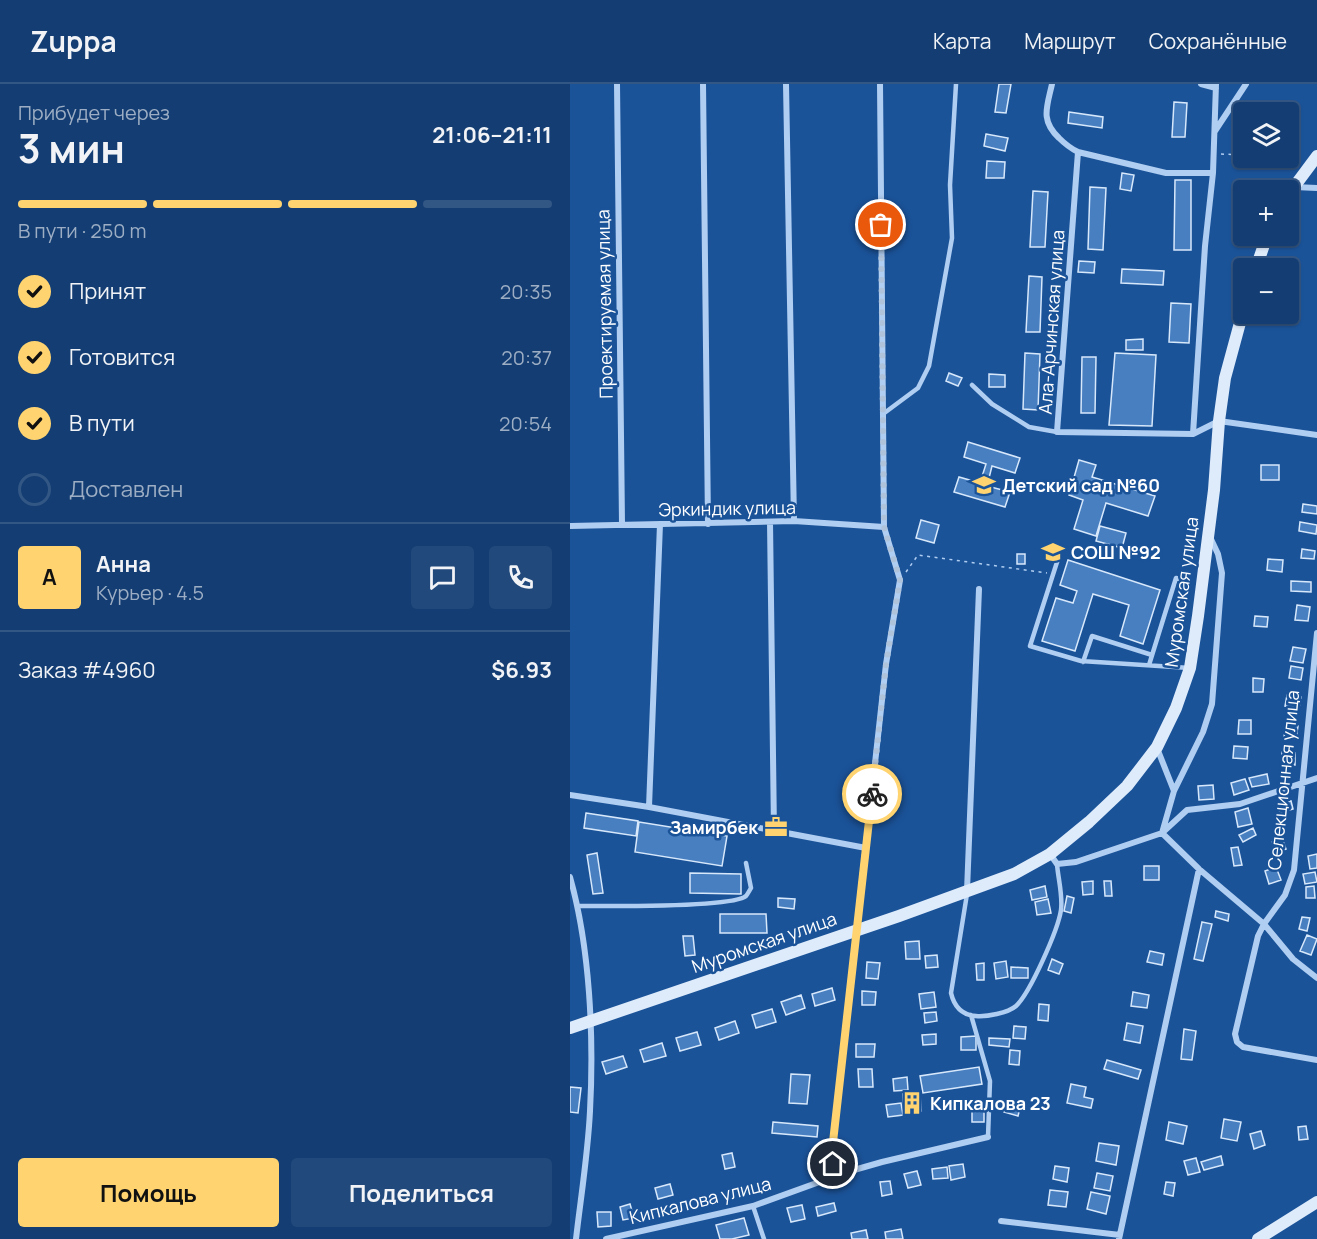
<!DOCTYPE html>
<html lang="ru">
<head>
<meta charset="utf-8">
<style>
	:root { --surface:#143e73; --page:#21497b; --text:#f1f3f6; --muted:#9daec4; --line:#335785; --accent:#ffd470 }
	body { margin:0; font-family:Manrope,sans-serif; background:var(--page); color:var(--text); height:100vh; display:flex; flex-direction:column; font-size:22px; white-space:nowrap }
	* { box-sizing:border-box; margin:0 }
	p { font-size:20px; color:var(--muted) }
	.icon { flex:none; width:33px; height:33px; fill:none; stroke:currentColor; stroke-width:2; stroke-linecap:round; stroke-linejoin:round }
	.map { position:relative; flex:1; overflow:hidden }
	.details { display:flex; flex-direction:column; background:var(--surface); width:570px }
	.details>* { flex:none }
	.buttons { position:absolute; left:663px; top:18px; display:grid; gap:12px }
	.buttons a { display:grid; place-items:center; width:66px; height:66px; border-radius:6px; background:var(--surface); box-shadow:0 2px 4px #0004,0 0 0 2px var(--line); font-size:30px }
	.pin { position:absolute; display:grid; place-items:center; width:51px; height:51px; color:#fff; margin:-26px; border:3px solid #fff; border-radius:50%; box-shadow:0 2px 6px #0007 }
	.courier { position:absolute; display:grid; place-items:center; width:60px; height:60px; margin:-30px; border:4px solid #ffd470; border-radius:50%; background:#fff; color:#222; box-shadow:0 2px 8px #0007 }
	.summary em { font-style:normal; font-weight:700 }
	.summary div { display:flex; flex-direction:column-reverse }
	.summary { display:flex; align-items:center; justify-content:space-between; height:102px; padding:0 18px }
	h1 { font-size:39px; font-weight:700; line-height:45px }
	.bar { display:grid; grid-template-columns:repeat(4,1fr); gap:9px 6px; align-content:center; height:72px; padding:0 18px }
	.bar i { height:8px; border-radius:4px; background:var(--line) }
	.bar .active { background:var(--accent) }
	.bar p { grid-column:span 4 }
	.line { display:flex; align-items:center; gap:15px; padding:0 18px; border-top:2px solid var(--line) }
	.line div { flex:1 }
	.round { display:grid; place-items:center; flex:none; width:63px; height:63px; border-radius:6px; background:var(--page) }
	ol { padding:0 18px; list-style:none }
	li { display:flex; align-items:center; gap:18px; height:66px }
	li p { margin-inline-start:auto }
	li .icon { padding:6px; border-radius:50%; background:var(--accent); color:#111; stroke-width:4 }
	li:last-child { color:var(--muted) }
	li i { width:33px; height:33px; border:3px solid var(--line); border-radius:50% }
	.action { display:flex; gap:12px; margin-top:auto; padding:12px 18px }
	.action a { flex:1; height:69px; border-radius:6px; background:var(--accent); color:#111; font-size:24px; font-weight:700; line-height:69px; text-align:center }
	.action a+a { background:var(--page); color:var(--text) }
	header { display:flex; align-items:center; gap:36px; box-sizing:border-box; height:84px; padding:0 30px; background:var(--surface); border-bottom:2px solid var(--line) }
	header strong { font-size:28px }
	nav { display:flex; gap:33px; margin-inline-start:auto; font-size:21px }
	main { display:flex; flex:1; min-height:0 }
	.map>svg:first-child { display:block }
	.building { fill:#487fc1; stroke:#d7e8fb; stroke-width:1.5 }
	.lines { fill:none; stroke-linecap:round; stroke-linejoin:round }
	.path { stroke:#b0cef1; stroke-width:1.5; stroke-dasharray:3 4.5; stroke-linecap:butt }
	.lane { stroke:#b0cef1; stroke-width:4.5 }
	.street { stroke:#b0cef1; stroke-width:6 }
	.secondary { stroke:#deebfb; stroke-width:12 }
	.done { stroke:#afc3db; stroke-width:6; stroke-dasharray:0 10.8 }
	.route { stroke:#ffd470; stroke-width:8 }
	.labels { text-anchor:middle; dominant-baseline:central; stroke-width:5; stroke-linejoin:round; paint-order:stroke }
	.street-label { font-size:18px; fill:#fff; stroke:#1b5399 }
	.poi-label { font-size:18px; font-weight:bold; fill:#fff; stroke:#1b5399; text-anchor:start }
</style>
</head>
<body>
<header>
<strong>Zuppa</strong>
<nav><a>Карта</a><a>Маршрут</a><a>Сохранённые</a></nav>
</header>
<main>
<section class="details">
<div class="summary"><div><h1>3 мин</h1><p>Прибудет через</p></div><em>21:06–21:11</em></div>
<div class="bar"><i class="active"></i><i class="active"></i><i class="active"></i><i></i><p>В пути · 250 m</p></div>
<ol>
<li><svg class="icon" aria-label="check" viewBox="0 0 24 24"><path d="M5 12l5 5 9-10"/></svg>Принят<p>20:35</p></li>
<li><svg class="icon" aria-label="check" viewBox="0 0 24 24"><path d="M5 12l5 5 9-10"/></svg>Готовится<p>20:37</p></li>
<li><svg class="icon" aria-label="check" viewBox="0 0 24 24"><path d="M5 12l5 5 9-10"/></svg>В пути<p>20:54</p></li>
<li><i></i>Доставлен</li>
</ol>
<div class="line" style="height:108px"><b class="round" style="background:var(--accent);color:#111">А</b><div><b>Анна</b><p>Курьер · 4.5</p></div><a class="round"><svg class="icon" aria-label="chat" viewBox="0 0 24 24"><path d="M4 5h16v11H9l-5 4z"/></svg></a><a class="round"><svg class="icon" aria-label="phone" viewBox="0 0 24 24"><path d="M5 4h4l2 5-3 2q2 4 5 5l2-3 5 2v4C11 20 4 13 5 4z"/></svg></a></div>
<div class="line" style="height:78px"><div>Заказ #4960</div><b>$6.93</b></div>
<div class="action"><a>Помощь</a><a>Поделиться</a></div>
</section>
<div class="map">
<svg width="747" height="1155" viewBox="0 0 747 1155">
	<rect width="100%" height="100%" fill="#1b5399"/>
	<!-- building -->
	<path class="building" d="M429 0H441L436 29 425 28Z
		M604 18 617 19 615 53H602Z
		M499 28 533 33 532 44 498 39Z
		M416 50 438 54 435 67 414 62Z
		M417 77 435 78 434 94H416Z
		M552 89 564 91 561 107 550 105Z
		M605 96H621V166H604Z
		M520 103 536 104 533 166 518 165Z
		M463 107 478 108 475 163H460Z
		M509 177 525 178 524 189 508 188Z
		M552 185 594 187 593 201 551 199Z
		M459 192 472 193 470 248H456Z
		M601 219 621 220 619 259 599 258Z
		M573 255V266H556V256Z
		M455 269 470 270 468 326 453 325Z
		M545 269 586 271 582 342 539 341Z
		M512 273H526L525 329H511Z
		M379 289 392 294 388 302 376 297Z
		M419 290 435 291V303H419Z
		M398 358 450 374 445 389 422 382 417 402 440 408 435 423 384 408 389 393 410 399 416 380 394 373Z
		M509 376 526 381 522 393 585 412 578 432 536 419 526 452 504 445 513 416 499 411Z
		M691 381H709V396H691Z
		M733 420 747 422V430L732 428Z
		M351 436 369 441 364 459 346 454Z
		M730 438 747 441 746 450 729 447Z
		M530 442 556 449 552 464 526 457Z
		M732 465 745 467 744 475 731 474Z
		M447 470H455V480H447Z
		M698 475 713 476 712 488 697 486Z
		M498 476 590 506 573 560 550 552 559 521 523 510 505 567 472 557 486 514 503 519 507 507 490 501Z
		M721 497 741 498V508L721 507Z
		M727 521 740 523 738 537 725 536Z
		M685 532 698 533 697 543 684 542Z
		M723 563 736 565 733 579 720 577Z
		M721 582 733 584 731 596 719 594Z
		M683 594 694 595 693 608H683Z
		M717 611 731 613 729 624 715 622Z
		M669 636H681V650H668Z
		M716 640 728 642 726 655 714 653Z
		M664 662 678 663 677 675 663 674Z
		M712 668 725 669V681L712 680Z
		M697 690 699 700 682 703 679 694Z
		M675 695 679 706 664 711 661 699Z
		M643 701 644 715 629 716 628 702Z
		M721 717 723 725 710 729 708 720Z
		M678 724 682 740 668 743 665 728Z
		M16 729 68 737 66 752 14 744Z
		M69 738 157 752 152 782 65 768Z
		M683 744 686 751 673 758 669 751Z
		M712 754 716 765 706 769 702 758Z
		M668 763 672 781 664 782 661 764Z
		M27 769 33 809 23 810 17 771Z
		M747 770V784L740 785 738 772Z
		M574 782H589V796H574Z
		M706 783 711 796 699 800 695 787Z
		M745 788 747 798 735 800 733 790Z
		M120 789 171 790V810L120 809Z
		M523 797V810L513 811 512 798Z
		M534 797H541L542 812H535Z
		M475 802 477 813 462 816 460 806Z
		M744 802 745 814H736V803Z
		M497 812 504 814 501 829 494 827Z
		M208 814 225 815 224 825 208 823Z
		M478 815 481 829 467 831 465 818Z
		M646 827 659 830 658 837 645 833Z
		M150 830H196L197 849H150Z
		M732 833 740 834 737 847 729 845Z
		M632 838 642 840 633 877 624 875Z
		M737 851 747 855 741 871 730 867Z
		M113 852H123L125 871 115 872Z
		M349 857 350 875H336L335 858Z
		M580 867 594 870 592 881 577 878Z
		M367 871 368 883 356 884 355 872Z
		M482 875 493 880 489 890 478 886Z
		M436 877 438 893 426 895 424 879Z
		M297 878 310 879 308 895 296 894Z
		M414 879V896H407L406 880Z
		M441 883 458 884V894H441Z
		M262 904 265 916 245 922 242 910Z
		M292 907 306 908 305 921H292Z
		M364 908 366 923 351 925 349 910Z
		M563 908 579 911 577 924 561 922Z
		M231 911 235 924 216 931 211 918Z
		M469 920 479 921 478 937 468 936Z
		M202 925 206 938 186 944 182 931Z
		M366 928 367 937 355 939 354 929Z
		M165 937 169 949 149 956 145 944Z
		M557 939 573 942 570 959 554 956Z
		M444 942 456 943 455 955 443 954Z
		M614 945 626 947 622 976 611 975Z
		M127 948 131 961 110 967 106 954Z
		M366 950V960L353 961 352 951Z
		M406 952V966H391V953Z
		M419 954 440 955 439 963 419 961Z
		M92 959 96 972 74 978 70 966Z
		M286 960H305L304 973H286Z
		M440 966 450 967 449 981 439 980Z
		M53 972 57 983 36 990 32 978Z
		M537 976 571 986 568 995 534 985Z
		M409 983 412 1000 353 1009 350 992Z
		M288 985H302L303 1003H289Z
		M221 990 240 991 237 1020 219 1019Z
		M337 993 338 1006 324 1007 323 995Z
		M501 1000 516 1003 514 1013 523 1015 521 1024 497 1019Z
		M0 1003 11 1004 8 1029 0 1028Z
		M350 1009 351 1027 334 1028 333 1010Z
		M437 1016 451 1020 448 1032 434 1028Z
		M331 1019 333 1031 318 1033 316 1021Z
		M402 1020H414V1038H402Z
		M654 1035 671 1038 667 1057 651 1054Z
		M203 1038 248 1042 247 1053 202 1049Z
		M599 1038 617 1042 613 1060 596 1056Z
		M736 1042 738 1055 729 1056 728 1043Z
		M691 1047 695 1061 684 1065 680 1050Z
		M529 1059 549 1062 546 1081 526 1077Z
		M250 1068 251 1084 242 1085 240 1069Z
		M162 1069 165 1083 155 1085 152 1071Z
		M651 1072 653 1081 634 1086 631 1078Z
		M626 1074 630 1088 618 1091 614 1077Z
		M393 1080 395 1093 381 1096 379 1082Z
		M485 1082 499 1084 497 1098 483 1095Z
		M377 1083 378 1094 363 1095 362 1085Z
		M347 1087 351 1101 338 1104 334 1090Z
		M527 1089 543 1092 540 1107 524 1104Z
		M320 1097 322 1110 312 1112 310 1098Z
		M596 1098 605 1099 603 1112 594 1110Z
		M100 1100 103 1111 88 1115 85 1104Z
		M480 1106 498 1108 496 1123 478 1121Z
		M521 1108 540 1112 536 1130 517 1125Z
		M264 1119 266 1127 248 1132 246 1123Z
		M60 1120 64 1134 53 1136 50 1123Z
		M232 1121 235 1135 221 1138 217 1124Z
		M27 1128H41V1142L28 1143Z
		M174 1134 179 1151 162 1155H150L146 1141Z
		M331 1145 333 1155H316L315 1148Z
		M296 1146 298 1155H282L281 1149Z"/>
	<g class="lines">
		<!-- path -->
		<path class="path" d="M651 70 674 71
			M698 74 726 81
			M336 488 348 471 477 489"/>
		<!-- lane -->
		<path class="lane" d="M402 301 422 320 459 343 487 348
			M313 330 348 304 359 282 382 154 380 101 386 0
			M488 475 460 562 511 577 620 584
			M513 578 522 552 582 571
			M579 581 606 494 617 497
			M397 810 381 909C384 922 391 931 406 932 416 933 438 929 446 922 460 909 488 846 491 826 493 812 488 794 487 780
			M8 822C33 822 162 824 176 812 177 811 181 804 181 804L176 779
			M401 931 420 997 418 1053
			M183 1122 194 1155"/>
		<!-- street -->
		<path class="street" d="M47 0 52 440
			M133 0 138 440
			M216 0 224 437
			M482 0C477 23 470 36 489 54 495 60 500 64 508 68
			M631 0 646 4
			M646 0 643 89 635 162 623 350 649 337 747 351
			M645 47 676 0
			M724 103 747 104
			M623 350 487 348 508 68 596 89H643
			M200 438 204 748
			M0 442 224 437 314 443
			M640 453 648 470 652 489 642 620 633 648 604 707 592 749 629 785 694 840 723 875 747 894
			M747 549 724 786 715 811 694 840 688 852 665 950 667 958 673 963 747 976
			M587 664 604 707
			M0 711 79 723 296 764
			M79 723 90 440
			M480 770 487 780 506 778 592 749 617 726 670 720 747 694
			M0 793C20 864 24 953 20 1027 18 1069 11 1112 6 1155
			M397 807 409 505
			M265 1092 262 1067 316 580 330 496 314 443 310 0
			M431 1137 550 1151
			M36 1155 183 1122 277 1088 312 1078 418 1053
			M549 1155 629 785"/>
		<!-- secondary -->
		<path class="secondary" d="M718 111 747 72
			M686 184 697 152
			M0 944 329 832 444 790 480 770 519 738 557 702 587 663 606 624 620 584 628 532 644 406 649 337 655 294 674 224
			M688 1155 747 1118"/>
	</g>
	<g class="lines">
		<!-- done -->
		<path class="done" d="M302 710 316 580 330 496 314 443 311 141"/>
		<!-- route -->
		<path class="route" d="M263 1080 262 1067 302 710"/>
	</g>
	<!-- icons -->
	<defs>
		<g id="school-bare" transform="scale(1.8)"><path d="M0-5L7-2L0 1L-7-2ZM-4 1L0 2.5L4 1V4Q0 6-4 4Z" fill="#ffd470" stroke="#1b5399" stroke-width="2.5" paint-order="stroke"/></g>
		<g id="office-bare" transform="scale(1.8)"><path d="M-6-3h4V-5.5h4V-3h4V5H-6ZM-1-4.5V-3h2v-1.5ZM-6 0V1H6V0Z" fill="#ffd470" stroke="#1b5399" stroke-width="2.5" paint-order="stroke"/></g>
		<g id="building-bare" transform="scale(1.8)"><path d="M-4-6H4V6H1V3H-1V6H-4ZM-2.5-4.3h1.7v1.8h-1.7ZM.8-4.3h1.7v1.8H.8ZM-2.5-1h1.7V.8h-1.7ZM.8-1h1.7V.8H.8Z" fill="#ffd470" stroke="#1b5399" stroke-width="2.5" paint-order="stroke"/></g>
	</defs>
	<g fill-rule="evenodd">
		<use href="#school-bare" x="414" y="401"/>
		<use href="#school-bare" x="483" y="468"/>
		<use href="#office-bare" x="206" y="743"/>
		<use href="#building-bare" x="342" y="1019"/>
	</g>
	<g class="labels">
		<!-- street labels -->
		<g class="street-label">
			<text transform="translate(34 220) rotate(-91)">Проектируемая улица</text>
			<text transform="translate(481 238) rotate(-86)">Ала-Арчинская улица</text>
			<text transform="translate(157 424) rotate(-1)">Эркиндик улица</text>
			<text transform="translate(611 508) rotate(-82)">Муромская улица</text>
			<text transform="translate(713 696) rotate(-84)">Селекционная улица</text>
			<text transform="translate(194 858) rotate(-19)">Муромская улица</text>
			<text transform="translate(130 1116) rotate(-14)">Кипкалова улица</text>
		</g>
		<!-- poi labels -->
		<g class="poi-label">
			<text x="432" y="401">Детский сад №60</text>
			<text x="501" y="468">СОШ №92</text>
			<text x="188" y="743" text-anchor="end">Замирбек</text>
			<text x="360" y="1019">Кипкалова 23</text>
		</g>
	</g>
</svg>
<div class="buttons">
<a><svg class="icon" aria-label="layers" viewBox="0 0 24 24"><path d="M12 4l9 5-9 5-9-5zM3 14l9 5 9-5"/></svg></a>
<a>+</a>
<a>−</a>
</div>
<div class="pin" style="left:311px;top:141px;background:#ea580c"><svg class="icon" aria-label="bag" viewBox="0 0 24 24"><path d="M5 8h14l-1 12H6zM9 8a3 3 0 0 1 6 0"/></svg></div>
<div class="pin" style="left:263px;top:1080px;background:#1f2937"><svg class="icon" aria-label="home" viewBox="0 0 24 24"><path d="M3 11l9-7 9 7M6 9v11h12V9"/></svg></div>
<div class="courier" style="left:302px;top:710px"><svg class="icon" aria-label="bike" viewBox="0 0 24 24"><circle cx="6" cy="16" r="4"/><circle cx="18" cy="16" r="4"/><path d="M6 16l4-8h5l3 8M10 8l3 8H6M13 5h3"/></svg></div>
</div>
</main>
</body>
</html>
